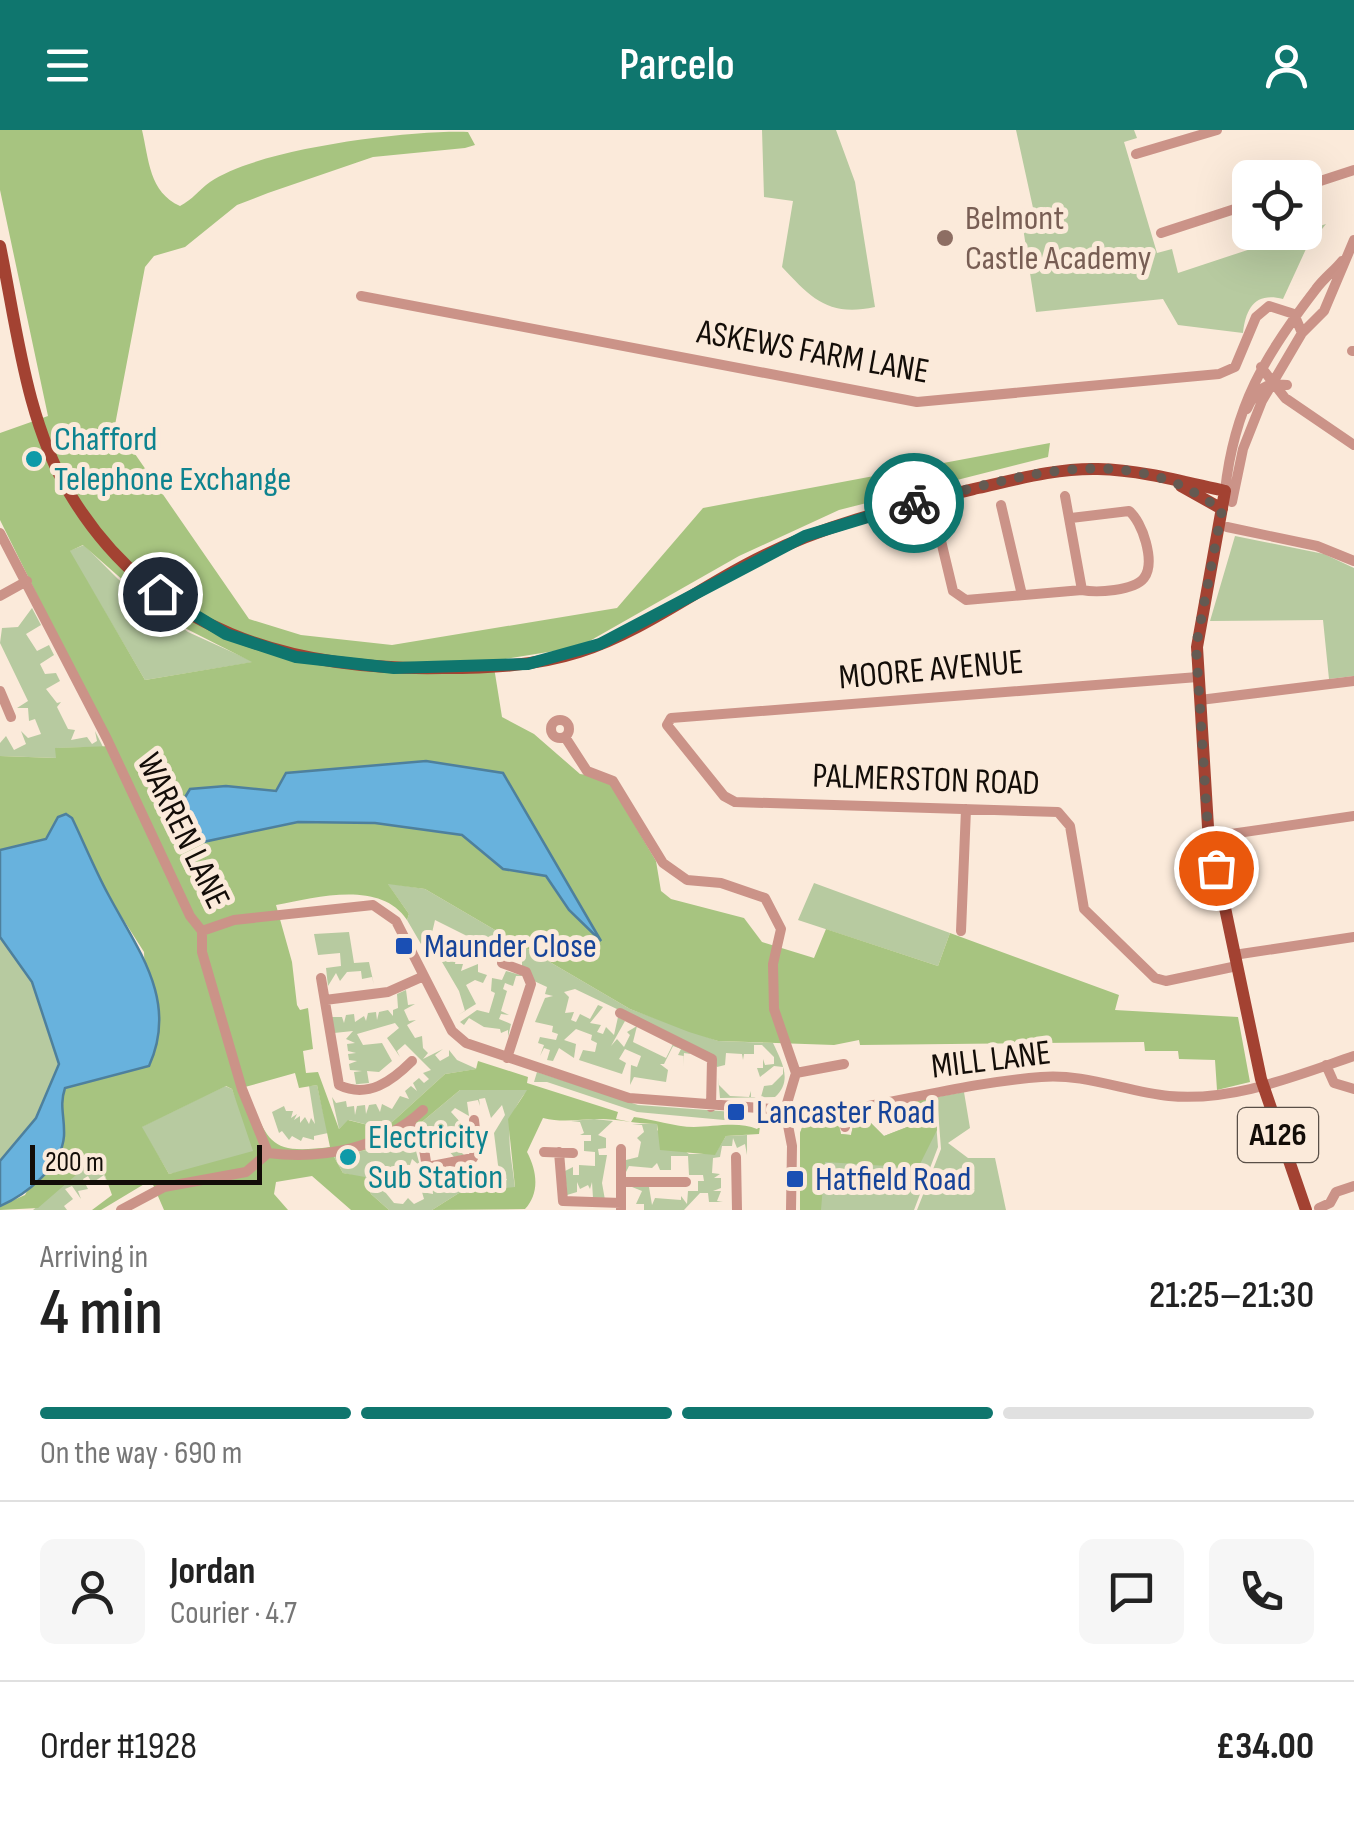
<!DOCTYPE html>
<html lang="en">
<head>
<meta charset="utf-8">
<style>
	:root { --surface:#fff; --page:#f6f6f6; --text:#222; --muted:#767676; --line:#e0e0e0; --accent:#0f766e }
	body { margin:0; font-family:"Sofia Sans Condensed",sans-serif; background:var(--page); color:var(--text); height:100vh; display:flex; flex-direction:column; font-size:38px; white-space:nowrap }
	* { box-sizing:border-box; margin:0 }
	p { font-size:32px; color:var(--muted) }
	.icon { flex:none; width:55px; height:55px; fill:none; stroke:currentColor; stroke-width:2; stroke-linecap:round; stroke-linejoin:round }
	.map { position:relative; height:1080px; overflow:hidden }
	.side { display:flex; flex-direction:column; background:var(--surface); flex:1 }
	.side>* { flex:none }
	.tools { position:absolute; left:1232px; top:30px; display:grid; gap:20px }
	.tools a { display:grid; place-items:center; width:90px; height:90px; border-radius:15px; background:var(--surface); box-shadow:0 10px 40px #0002; font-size:50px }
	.scale { position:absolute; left:30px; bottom:25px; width:232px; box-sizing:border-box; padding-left:10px; border:5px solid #130d08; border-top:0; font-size:28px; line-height:35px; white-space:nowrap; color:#130d08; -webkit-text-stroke:8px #fbeada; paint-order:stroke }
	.pin { position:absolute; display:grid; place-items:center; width:85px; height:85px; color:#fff; margin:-42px; border:5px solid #fff; border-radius:50%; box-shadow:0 2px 10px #0007 }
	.courier { position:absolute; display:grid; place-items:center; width:100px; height:100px; margin:-50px; border:8px solid #0f766e; border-radius:50%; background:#fff; color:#222; box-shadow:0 2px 12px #0007 }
	.summary em { font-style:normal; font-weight:600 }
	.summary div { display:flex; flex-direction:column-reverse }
	.summary { display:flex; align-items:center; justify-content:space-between; height:170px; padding:0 40px }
	h1 { font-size:65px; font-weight:600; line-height:75px }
	.bar { display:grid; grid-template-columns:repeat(4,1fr); gap:15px 10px; align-content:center; height:120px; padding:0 40px }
	.bar i { height:12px; border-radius:8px; background:var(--line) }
	.bar .active { background:var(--accent) }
	.bar p { grid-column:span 4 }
	.line { display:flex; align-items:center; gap:25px; padding:0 40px; border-top:2px solid var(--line) }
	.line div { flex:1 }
	.round { display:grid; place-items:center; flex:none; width:105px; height:105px; border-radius:15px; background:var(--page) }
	header { display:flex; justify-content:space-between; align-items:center; height:130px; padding:0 40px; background:var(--accent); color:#fff; font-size:45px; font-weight:600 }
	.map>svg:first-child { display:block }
	.green { fill:#b7caa0 }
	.forest { fill:#a7c480; fill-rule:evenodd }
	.water { fill:#68b2dd; stroke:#4e809d; stroke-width:2.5 }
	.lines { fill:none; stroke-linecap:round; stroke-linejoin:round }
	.minor { stroke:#cb9388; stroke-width:10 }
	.major { stroke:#a34232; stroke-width:12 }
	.done { stroke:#645a52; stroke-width:10; stroke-dasharray:0 18 }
	.route { stroke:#0f766e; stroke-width:12 }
	.education-dot { fill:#8d6e63; stroke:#fbeada; stroke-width:4 }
	.culture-dot { fill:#0f9aa8; stroke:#fbeada; stroke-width:4 }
	.transit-dot { fill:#1a4fb4; stroke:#fbeada; stroke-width:4 }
	.labels { text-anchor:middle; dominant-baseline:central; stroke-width:10; stroke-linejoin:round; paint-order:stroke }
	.shield { fill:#fbeada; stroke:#594f47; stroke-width:2.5 }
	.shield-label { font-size:32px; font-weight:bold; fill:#130d08 }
	.education-label { font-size:35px; fill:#785e54; stroke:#fbeada; text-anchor:start }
	.street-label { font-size:35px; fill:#130d08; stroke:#fbeada }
	.culture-label { font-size:35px; fill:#0d838f; stroke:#fbeada; text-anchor:start }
	.transit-label { font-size:35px; fill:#164399; stroke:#fbeada; text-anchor:start }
</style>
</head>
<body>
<header><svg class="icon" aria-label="menu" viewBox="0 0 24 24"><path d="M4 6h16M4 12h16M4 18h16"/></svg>Parcelo<svg class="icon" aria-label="person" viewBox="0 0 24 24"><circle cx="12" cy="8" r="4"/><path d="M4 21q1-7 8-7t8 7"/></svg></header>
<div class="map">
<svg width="1354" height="1080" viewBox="0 0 1354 1080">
	<rect width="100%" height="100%" fill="#fbeada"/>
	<!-- green -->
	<path class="green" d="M762 0H836L855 52 875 177C829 187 812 169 782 137L793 71 764 67Z
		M1016 0H1134L1137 8 1124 12 1157 123 1172 119 1178 143 1326 94 1306 119 1283 169C1255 162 1246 178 1243 203L1178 195 1163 169 1036 182 1022 91 1035 87Z
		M1235 406 1324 424 1354 438V546L1329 549 1323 490 1210 491Z
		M84 415 118 449 188 502 254 532 145 550 69 421Z
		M32 478 41 495 26 504 37 521 49 515 54 525 40 534 45 544 56 543 60 551 46 559 57 573 61 572 57 577 68 599 75 600 71 610 87 607 92 614 97 611 95 601 103 617 56 618 57 628 0 626V613L6 606 14 620 26 614 21 601 28 608 41 604 35 589 29 591 28 578H17L28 571 0 513 2 498 18 497Z
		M387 753 425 759 630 879 718 911 773 913C782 932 793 951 775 967L720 968 718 947 719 955 730 966 749 967 751 961V967H761L764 956 772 955 783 944V937L774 936 760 947 757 938H763V929L765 935 774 934V927L762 915H754V924H744L743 930 742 924 726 923 725 935 717 937 709 923 575 859 564 862 569 867 565 883 574 882 571 890 576 892 580 884 590 889 598 875 603 877 590 893 601 895 597 902 603 904 606 897 614 905 618 887 625 891 611 916 617 909 624 917 630 905 627 902 637 896 633 912 666 928 673 914 691 924 684 923 683 936 684 926 678 925 681 919 673 916 664 934H660L668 940 666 952 634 947 630 955 631 935 637 937 641 926 625 919 619 929 626 933 622 944 579 930 583 920 595 922 597 913 591 910 592 905 576 899 564 910 576 914 574 928 559 918 553 931 547 930 550 920 544 918 540 926 544 915 538 913 540 907 556 910 558 904 552 902 553 896 535 892 545 868 553 866 545 864 547 857 534 851 522 836V827L509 832 468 818 471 808 435 790 432 803 439 806 437 812 432 815 428 806 421 814 407 790 409 784Z
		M814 753 950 803 938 836 798 790Z
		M349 802 354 833 369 832 374 855 372 847 362 849 361 841 347 842 340 851 336 843 328 856 326 838 341 836 340 823 318 825 314 804Z
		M0 807 32 852 59 934 36 988 0 1031Z
		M443 816 454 819 451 826 456 828 455 834H463L461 841 478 834V842L487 845 483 853 475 850 466 855 476 874 458 885 465 881 459 861 435 820Z
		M506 841 524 846H516L513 856 505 853 503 859 507 861 501 881 509 885 501 884 499 889 511 894 508 907V900L501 903 500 899 484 897 469 888 464 895 460 892 477 880 489 883 495 863 491 861 492 848 502 850Z
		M406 860 408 875 415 874 404 880 409 891 416 890 407 895 415 908 422 906 423 918 428 923 423 929 443 919 435 925 440 931 449 926V920L457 930 477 939 445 944 390 994 380 998 349 990 339 999 332 967 336 973 346 971 347 977 354 976 355 985 357 976 365 975 366 984 369 975 376 974 380 982 382 974 392 979 400 966 409 969 405 961 411 956 417 961 413 953 419 948 424 953 429 949 423 943 431 940 405 914 397 921 400 927 387 908 399 898 395 893 357 904 363 915 382 913 392 931 379 942 367 941 369 953 348 955 347 954H356L354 942 362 941 350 940 349 934 357 931 349 930 348 924 356 923 348 921 347 914 355 913 346 909 353 901 334 903 332 887H342L344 893 346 885 354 884 355 892 364 886 366 891 368 883 376 882 377 890 379 882 388 880 393 886V880L398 878 397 864Z
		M537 942 638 975 734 982 735 991 637 982 547 952H534Z
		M317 955 328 1003 314 1006V1010L303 1007 301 1011 292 1006 289 1010 282 1001 279 1003 272 982 284 976 286 981H293L291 988 297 984 294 990 300 986V993L305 987 309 994 311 988 315 994 309 956Z
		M225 956 232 959 256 1019 248 1029 169 1044 141 997Z
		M483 957 528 960C500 990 511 1020 515 1058L500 1060 499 1052 507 1050 498 1035 494 1003 505 985 502 975 491 988 485 968 479 969 480 976 478 970 467 972 469 986 455 978 451 982 461 993 463 1018 459 1020 464 1025 454 1027 448 1020 445 1002 439 1003 441 1010 429 1008 426 1013 423 991 460 960Z
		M964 962 970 998 948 1013 968 1028H995L1006 1080H917L941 1019 937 967Z
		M934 967 938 1017 914 1080H800V1003L804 992 837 987 841 1004 851 1005 855 987 864 995 869 991 884 1006 920 992 914 971Z
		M594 989 613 991 598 1005 606 1008V1018L598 1019 599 1025H607L602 1053 605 1070 593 1068 592 1052 590 1059 588 1055 580 1059 577 1052V1062L567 1065 565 1041 573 1037V1045H579V1035L595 1036V1022L584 1021V1011H591V1005H580L584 1003 580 992 571 991Z
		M632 994H657V1000L689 1024H715L726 1006 747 1005V1025L745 1014 737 1018 733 1008 732 1016H722L720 1027 713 1028 712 1043 720 1044 714 1048H721V1058L713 1061H721L717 1071 723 1072H709L708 1063H700L684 1080H644V1074H636L642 1061 632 1057H649L652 1075 655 1068 681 1070V1066L687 1074 688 1061H698V1051H704L703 1045H689L688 1026H671V1040H660L657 1033 652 1038 629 1036 626 1042V1030L638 1027 641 1012 637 1008 644 1002 642 995Z
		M412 1006 420 1036 412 1029 410 1035 396 1034V1040L381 1035 380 1043 387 1048 381 1057 394 1073 403 1074 408 1068 414 1074 424 1069 422 1062 433 1064 432 1051 436 1057 460 1051 464 1054 465 1046 478 1044 487 1059 459 1063 432 1080H389L371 1064 367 1049 343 1043 333 1025 347 1024 349 1030V1023L387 1017Z
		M98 1025 108 1055 104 1045 92 1053 88 1046 83 1049 88 1059 78 1061 81 1069 72 1056 65 1059 73 1069 64 1076 67 1080H33Z"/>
	<!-- forest -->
	<path class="forest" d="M0 0H142C149 30 149 62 180 76 192 70 199 60 210 52 259 18 411 0 468 2L475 15 465 18 373 27 268 63 237 75 185 117 154 126 145 137 115 295 249 489 301 505 392 515 617 478 703 378 1050 313 1048 327 839 380 739 426 579 517 493 531 502 587 534 604 580 644 607 648 656 731 661 761 671 769 744 788 762 812 814 828 826 799 938 836 950 803 1119 865 1115 880 1238 887 1250 952 1217 960 1215 930 1179 929 1178 921H1145L1144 912 860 915 859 910 834 915 718 911 689 902 630 879 425 759 388 754 409 784 407 790C381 750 317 767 276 775L292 832 297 875 300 880 308 878 313 919 303 921 306 943 318 942 339 999 348 990 380 998 390 994 445 944 476 939 478 931 528 947 527 953 618 982 616 989 631 992 634 987C652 989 675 997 694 997 713 997 739 991 757 999L760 996 759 1004 726 1006 715 1025 660 1020 657 994C637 994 618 989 599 989 580 989 563 993 543 988L527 1022C538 1043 539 1064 525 1079L432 1080 459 1063 515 1057 508 989 527 960H460L423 991 412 1006 388 1017 333 1025 343 1043 365 1047 371 1064 389 1080H351L312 1046 276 1052 274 1064 288 1080H164L151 1050 101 1080H92L112 1065 98 1026 38 1078 0 1080V1076L25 1065 64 988 59 975 65 958 149 936 144 822 58 687 46 709 0 720V626L56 628 55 618 112 616 0 390V303L48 286 0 60ZM83 415 167 489 252 532 145 550 70 421ZM503 643 599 808 569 780 546 745 503 739 462 705 375 693 298 692 203 712 226 656 277 661ZM295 943 299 958 317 955 330 1017C267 1025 269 1012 245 957ZM226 956 232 959 253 1021 169 1044 142 997Z
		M934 967 937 1000 918 1038 825 1032 821 1080H800V1003L804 992 837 987 841 1004 851 1005 855 987 864 995 869 991 884 1006 920 992 914 971Z"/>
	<!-- water -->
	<path class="water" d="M426 631 503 643 601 811 569 780 546 746 503 739 462 705 375 693 298 692 203 712 178 679 190 659 226 656 276 661 286 643Z
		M66 684 72 688C84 713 95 740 108 764 137 819 179 870 149 936L65 958C59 976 65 987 64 1006 62 1036 26 1065 0 1076V1031L36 988 59 934 32 852 0 807V720L46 709 58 687Z"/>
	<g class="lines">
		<!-- minor -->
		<path class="minor" d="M1136 24 1217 0
			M1305 56 1354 40
			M1161 103 1250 74
			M361 166 917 272 1219 244 1235 237 1256 187 1269 176 1294 184 1302 203
			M1352 221H1354
			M1261 237 1285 268 1354 315
			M1247 279C1256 259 1265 252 1287 255
			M1225 361C1234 277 1265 225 1316 159 1324 148 1334 141 1342 131
			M931 369 953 461 966 470 1082 460 1065 366
			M1232 372 1243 319 1262 271 1302 203 1324 181 1354 110
			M1001 375 1022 465
			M1071 388 1129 381C1142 391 1156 432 1144 448 1134 461 1096 463 1082 460
			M1227 397 1317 416 1354 431
			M0 403 107 609 190 786 202 801V822L242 959 268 1023
			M0 466 27 451
			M1198 547 671 588 667 595 724 666 735 672 1058 682 1070 696 1084 779 1155 848 1166 851 1237 836
			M0 561 11 587
			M1200 570 1354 551
			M551 599a9 9 0 1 1 18 0a9 9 0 1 1-18 0Z
			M565 607 587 641 613 651 663 733 687 750 721 753 765 768 781 799 773 834 774 879 796 943 785 980
			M1210 707 1354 686
			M202 801 234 790 373 775 396 791 452 901 466 913 629 968 785 980
			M961 801 966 679
			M1234 825 1354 807
			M502 833 526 842 531 854 507 928
			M321 848 339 955C368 969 392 951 412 931
			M325 870 388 862 424 846
			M620 883 712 929 711 977
			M1326 935 1334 953 1354 959
			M796 943 844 934
			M785 980 792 1016 791 1080
			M844 981 845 997
			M808 986C887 976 962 953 1041 947 1084 943 1127 962 1169 966 1233 972 1295 946 1354 926
			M410 992 422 1006 428 1045
			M621 1019V1079
			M544 1022 573 1023
			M559 1022 563 1071 621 1073
			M268 1023C323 1030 382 1018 423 980
			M736 1027 737 1080
			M427 1037 473 1028 477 1017 474 990
			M621 1052H686
			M1319 1078 1330 1073 1336 1062 1354 1056
			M121 1080 164 1057 246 1042 268 1023"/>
		<!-- major -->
		<path class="major" d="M0 116C17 198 26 291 70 364 153 502 291 541 443 538 489 538 535 536 579 522 639 503 692 463 747 434 820 395 898 377 978 358 1018 349 1057 338 1098 339 1141 340 1184 352 1225 361
			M1181 356 1222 379
			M1225 361 1197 517 1208 697 1261 949 1306 1080"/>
	</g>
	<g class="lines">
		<!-- done -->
		<path class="done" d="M914 373C995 354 1084 321 1167 350 1186 356 1205 369 1222 380L1196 516 1207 686 1216 738"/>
		<!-- route -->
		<path class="route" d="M160 464 226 504 296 527 394 538 528 534 600 514 805 406 914 373"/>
	</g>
	<!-- markers -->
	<circle class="education-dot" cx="945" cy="108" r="10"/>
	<g class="culture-dot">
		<circle cx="34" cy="329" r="10"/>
		<circle cx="348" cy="1027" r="10"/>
	</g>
	<g class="transit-dot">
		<rect x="394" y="806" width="20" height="20" rx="5"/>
		<rect x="726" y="972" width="20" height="20" rx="5"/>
		<rect x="785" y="1039" width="20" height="20" rx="5"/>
	</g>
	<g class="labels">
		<!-- shield labels -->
		<rect class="shield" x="1238" y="978" width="80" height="54" rx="8"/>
		<g class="shield-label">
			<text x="1278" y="1005">A126</text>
		</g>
		<!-- education labels -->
		<g class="education-label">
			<text x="965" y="88">Belmont<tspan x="965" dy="40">Castle Academy</tspan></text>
		</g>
		<!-- street labels -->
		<g class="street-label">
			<text transform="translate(813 222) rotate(10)">ASKEWS FARM LANE</text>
			<text transform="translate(931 540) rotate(-5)">MOORE AVENUE</text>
			<text transform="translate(926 650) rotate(2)">PALMERSTON ROAD</text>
			<text transform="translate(183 701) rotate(64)">WARREN LANE</text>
			<text transform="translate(991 930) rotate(-7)">MILL LANE</text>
		</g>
		<!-- culture labels -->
		<g class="culture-label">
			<text x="54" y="309">Chafford<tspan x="54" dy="40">Telephone Exchange</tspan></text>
			<text x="368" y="1007">Electricity<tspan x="368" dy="40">Sub Station</tspan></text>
		</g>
		<!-- transit labels -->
		<g class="transit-label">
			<text x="424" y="816">Maunder Close</text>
			<text x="756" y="982">Lancaster Road</text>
			<text x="815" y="1049">Hatfield Road</text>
		</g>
	</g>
</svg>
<div class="tools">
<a><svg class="icon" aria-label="locate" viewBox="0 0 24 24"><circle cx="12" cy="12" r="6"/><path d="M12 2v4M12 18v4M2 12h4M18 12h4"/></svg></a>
</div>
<div class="scale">200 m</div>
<div class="pin" style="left:1216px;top:738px;background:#ea580c"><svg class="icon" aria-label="bag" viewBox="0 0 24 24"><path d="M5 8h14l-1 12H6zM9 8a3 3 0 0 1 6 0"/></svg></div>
<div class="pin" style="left:160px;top:464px;background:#1f2937"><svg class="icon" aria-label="home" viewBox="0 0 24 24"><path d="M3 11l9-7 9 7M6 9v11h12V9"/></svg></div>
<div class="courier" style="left:914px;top:373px"><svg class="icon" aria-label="bike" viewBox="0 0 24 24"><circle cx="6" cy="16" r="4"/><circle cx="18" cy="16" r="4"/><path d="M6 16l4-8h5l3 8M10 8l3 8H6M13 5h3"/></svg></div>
</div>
<section class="side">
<div class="summary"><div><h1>4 min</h1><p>Arriving in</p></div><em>21:25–21:30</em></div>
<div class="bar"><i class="active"></i><i class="active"></i><i class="active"></i><i></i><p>On the way · 690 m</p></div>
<div class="line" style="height:180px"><a class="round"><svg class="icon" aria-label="person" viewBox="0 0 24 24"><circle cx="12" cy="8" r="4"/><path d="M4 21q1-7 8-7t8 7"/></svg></a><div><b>Jordan</b><p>Courier · 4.7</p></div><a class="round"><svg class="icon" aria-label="chat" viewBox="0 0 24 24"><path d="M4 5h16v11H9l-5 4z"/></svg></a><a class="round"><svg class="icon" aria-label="phone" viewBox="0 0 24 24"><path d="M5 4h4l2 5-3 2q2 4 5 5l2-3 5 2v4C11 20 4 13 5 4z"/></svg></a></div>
<div class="line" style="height:130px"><div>Order #1928</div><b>£34.00</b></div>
</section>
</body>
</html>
